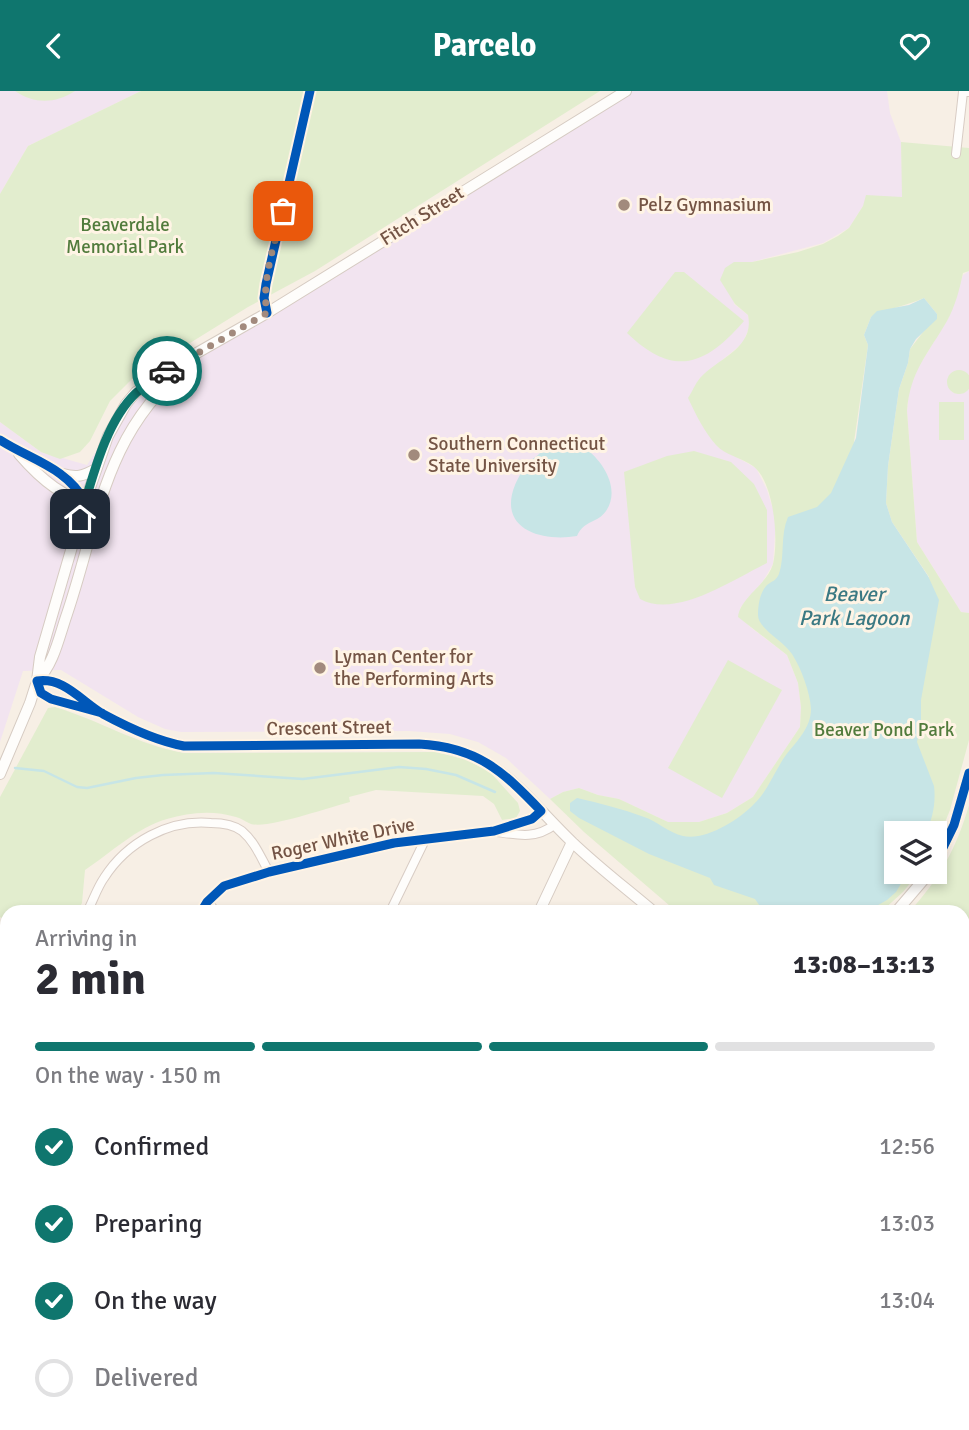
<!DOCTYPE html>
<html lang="en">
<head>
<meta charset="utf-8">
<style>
	:root { --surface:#fff; --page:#f2f2f3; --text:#2b2b33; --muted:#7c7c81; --line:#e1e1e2; --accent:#0f766e }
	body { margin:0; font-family:Signika,sans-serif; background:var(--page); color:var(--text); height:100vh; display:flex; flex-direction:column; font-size:26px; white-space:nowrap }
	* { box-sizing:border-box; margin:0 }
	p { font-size:23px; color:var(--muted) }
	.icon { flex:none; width:38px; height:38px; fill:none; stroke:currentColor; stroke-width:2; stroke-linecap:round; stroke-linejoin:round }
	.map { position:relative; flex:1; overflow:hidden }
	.details { position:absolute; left:0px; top:814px; width:970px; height:527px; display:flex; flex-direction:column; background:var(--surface); border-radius:21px 21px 0 0; box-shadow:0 4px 10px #0003 }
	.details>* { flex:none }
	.fabs { position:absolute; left:884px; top:730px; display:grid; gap:14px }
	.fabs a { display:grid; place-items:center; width:63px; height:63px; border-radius:0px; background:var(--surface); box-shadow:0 4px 10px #0003; font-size:35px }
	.pin { position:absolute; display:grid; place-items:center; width:60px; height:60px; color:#fff; margin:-30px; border-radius:14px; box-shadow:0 4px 10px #0006 }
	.courier { position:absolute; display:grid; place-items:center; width:70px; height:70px; margin:-35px; border:5px solid #0f766e; border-radius:50%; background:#fff; color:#222; box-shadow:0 2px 9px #0007 }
	.headline em { font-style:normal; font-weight:700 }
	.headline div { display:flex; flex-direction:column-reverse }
	.headline { display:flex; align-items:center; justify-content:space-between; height:119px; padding:0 35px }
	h1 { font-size:46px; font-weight:700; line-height:52px }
	.bar { display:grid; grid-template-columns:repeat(4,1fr); gap:10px 7px; align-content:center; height:84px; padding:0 35px }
	.bar i { height:9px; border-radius:5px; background:var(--line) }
	.bar .on { background:var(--accent) }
	.bar p { grid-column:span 4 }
	ol { padding:0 35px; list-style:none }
	li { display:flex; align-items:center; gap:21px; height:77px }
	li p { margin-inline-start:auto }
	li .icon { padding:7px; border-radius:50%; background:var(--accent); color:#fff; stroke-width:4 }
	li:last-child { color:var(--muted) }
	li i { width:38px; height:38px; border:4px solid var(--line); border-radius:50% }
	header { display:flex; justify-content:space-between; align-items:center; height:91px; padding:0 35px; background:var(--accent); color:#fff; font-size:32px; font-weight:700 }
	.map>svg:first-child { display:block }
	.education { fill:#f2e4f0 }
	.green { fill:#e2edce; fill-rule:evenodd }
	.water { fill:#c7e5e6 }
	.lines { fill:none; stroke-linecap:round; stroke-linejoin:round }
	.stream { stroke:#c7e5e6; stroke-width:2.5 }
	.street-casing { stroke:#d8ccc4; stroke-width:10 }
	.secondary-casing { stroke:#d6cbc2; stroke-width:12 }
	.street { stroke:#fefdfb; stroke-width:8 }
	.secondary { stroke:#fefdfb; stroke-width:10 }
	.cycleway-casing { stroke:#fff4e5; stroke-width:13 }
	.cycleway { stroke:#0057b8; stroke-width:9 }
	.done { stroke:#a28a7d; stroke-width:7; stroke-dasharray:0 12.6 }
	.route { stroke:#0f766e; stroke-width:9 }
	.poi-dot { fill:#a28a7d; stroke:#fff4e5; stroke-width:2.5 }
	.labels { text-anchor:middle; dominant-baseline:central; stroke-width:6; stroke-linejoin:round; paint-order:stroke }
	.poi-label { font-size:19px; fill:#745445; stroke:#fff4e5; text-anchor:start }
	.street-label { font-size:19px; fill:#745445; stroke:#fff4e5 }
	.park-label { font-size:19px; fill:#517b3c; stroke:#fff4e5 }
	.water-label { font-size:21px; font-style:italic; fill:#3b7983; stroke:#fff4e5 }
</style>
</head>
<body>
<header><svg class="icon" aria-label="back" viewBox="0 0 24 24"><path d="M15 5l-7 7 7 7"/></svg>Parcelo<svg class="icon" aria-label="heart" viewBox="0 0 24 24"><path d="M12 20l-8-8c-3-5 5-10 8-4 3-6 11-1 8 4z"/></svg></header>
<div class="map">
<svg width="969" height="1339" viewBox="0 0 969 1339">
	<rect width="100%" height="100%" fill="#f7efe5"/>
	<!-- education -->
	<path class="education" d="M0 0H141L28 55 0 103Z
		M628 0H887L890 22 901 51 903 106 863 115 849 137 823 152 752 171H734V213L748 224 750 234 743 252 699 288 718 356 756 377 767 399 776 428 773 473 763 490 740 517 749 535 787 564 798 592 801 616 800 636 753 706 727 722 699 731H668L619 708 598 704 579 697 563 701 550 708 506 667 478 651 450 643 409 640 181 641 165 638 138 626 61 579 23 580 0 651V331L41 361 87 374 136 301Z
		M969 180V522L961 521 917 451 907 320 909 301 913 285 949 226 963 184Z"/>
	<!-- green -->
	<path class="green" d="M15 0H75C55 13 34 13 15 0Z
		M141 0H600L315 180 248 216 132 288 110 310 90 350 80 361 60 368 41 361 0 331V103L28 55Z
		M901 51 969 57V180L963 182C960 197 955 216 947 230 928 263 910 280 907 320L917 451 961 521 969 522V649L950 719 935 756 934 742H896V780L919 781 903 801 881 821H677L584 741 550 708 563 701 579 697 598 704 619 708 668 731H699L727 722 753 706 800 636 801 616 798 592 787 564 738 526C741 505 767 494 773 473 779 449 774 390 753 375 742 367 725 364 716 354 704 340 696 324 688 307 692 301 695 293 700 287 718 267 755 257 748 224L735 213 720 189 725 177 734 171H752L798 161 823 153 838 145 849 137 863 115 866 104 902 106ZM924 207 937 223 910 258 908 272 899 298 888 375 886 412 892 431 929 486 842 515 854 351 868 254 864 244 871 226C888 217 906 215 924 207Z
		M675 181H684L744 230C705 275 674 287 627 242Z
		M947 291a12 12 0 1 1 24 0a12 12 0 1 1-24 0Z
		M939 311H964V349H939Z
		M694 360 731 371 754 393 767 419V472C734 488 676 528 640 508L635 496 624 381 667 365Z
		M728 569 782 599 722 707 668 677Z
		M55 616C99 629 138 654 184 662L436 661 467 669 490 681 518 712 520 720 516 727 502 729 494 713 483 705 376 699 349 706 350 711C330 716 268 738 251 733 246 731 241 727 236 726 214 719 189 721 167 728 136 737 112 761 85 779L82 812 77 821H7V830L0 826V706L48 617Z
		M969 714V1339H946L945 1334H962V821H909C939 789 957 756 969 714Z"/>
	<!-- water -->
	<path class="water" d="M924 207 937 223V228L916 248 910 258 908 272 899 298 888 375 886 412 892 431 928 485 939 509 921 609V631L917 651 934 695C936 710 933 729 925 742H896V780L908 781 896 801 887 809 866 821H764L755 808 714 794 710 787 649 763 579 727 570 720V712L577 707C600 712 622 718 644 726 657 730 669 742 683 745 705 750 739 729 754 713 768 700 775 679 786 664 796 651 811 637 811 618 810 601 801 577 792 563 783 549 758 538 758 524 758 514 760 501 767 494 772 490 776 490 779 483 785 465 780 444 788 426L817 416 831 402 856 347 868 254 864 244 871 226 877 220 909 214Z
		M552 353 553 361C565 358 574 361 585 357 603 370 621 398 606 420 598 432 584 429 577 445 543 451 497 439 515 394 518 387 524 376 529 371 535 365 541 364 544 355Z
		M962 1021 969 1032V1116L963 1108Z"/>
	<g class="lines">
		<!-- stream -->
		<path class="stream" d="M15 677 44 680 77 696 87 697 136 687 163 684 214 682 303 688 399 676 426 678 456 684 495 701"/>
		<!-- street casing -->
		<g class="street-casing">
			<path id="street" d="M956 63 963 1H969
				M497 741C518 744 536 748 554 734
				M207 811 217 821
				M87 821C93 810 97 797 104 787 127 751 169 728 211 732 221 732 234 734 242 740 255 751 261 767 269 781
				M201 821 207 811 224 795 269 781 394 752 494 740 532 728 541 720
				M390 821 425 749
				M0 1002 7 980
				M0 1075 7 1079
				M0 1207 7 1211
				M0 1330 18 1339
				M155 1334 166 1339
				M550 1334 562 1339
				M883 1334 893 1338
				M62 1339 65 1334
				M179 1339 182 1334
				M420 1339 423 1334
				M533 1339 535 1334
				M680 1339 682 1334
				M874 1339 876 1334"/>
		</g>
		<!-- secondary casing -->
		<g class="secondary-casing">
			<path id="secondary" d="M267 222 264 207 266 193 310 0
				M0 349C29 368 68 377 85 411
				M19 363C37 384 60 406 87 411
				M63 383C77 387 83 385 96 378
				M37 590C64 586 81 610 103 623 129 637 156 650 184 655L419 653C497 657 521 702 572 751 598 776 627 798 654 821
				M37 590C54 573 59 546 67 523 99 428 104 342 188 274
				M37 590 41 602 51 608 99 621
				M0 683 30 612 37 590 40 566 85 411 108 345 126 313 136 301 181 271 267 222 626 0
				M934 775 954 734 969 682
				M539 821 572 751
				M896 821 931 780
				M931 1334 932 1339
				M299 1339 301 1334"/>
		</g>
		<!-- street -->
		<use href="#street" class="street"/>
		<!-- secondary -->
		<use href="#secondary" class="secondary"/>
		<!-- cycleway casing -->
		<g class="cycleway-casing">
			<path id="cycleway" d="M267 222 264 207 266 193 310 0
				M0 349C29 368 68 377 85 411
				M102 622 51 608 41 602 37 590C64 586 81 610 103 623 129 637 156 650 184 655L419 653C477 656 503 680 541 720L532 728 494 740 394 752 269 781 224 795 207 811 201 821
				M934 775 954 734 969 682"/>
		</g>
		<!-- cycleway -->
		<use href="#cycleway" class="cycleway"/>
	</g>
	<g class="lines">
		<!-- done -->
		<path class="done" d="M167 280 267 222C261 189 275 152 283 120"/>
		<!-- route -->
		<path class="route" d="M80 428C92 389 105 331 136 302 145 294 157 287 167 280"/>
	</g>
	<!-- markers -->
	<g class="poi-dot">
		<circle cx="624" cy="114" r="7"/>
		<circle cx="414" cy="364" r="7"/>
		<circle cx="320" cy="577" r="7"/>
	</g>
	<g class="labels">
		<!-- poi labels -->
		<g class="poi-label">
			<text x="638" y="114">Pelz Gymnasium</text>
			<text x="428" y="353">Southern Connecticut<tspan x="428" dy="22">State University</tspan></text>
			<text x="334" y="566">Lyman Center for<tspan x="334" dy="22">the Performing Arts</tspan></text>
		</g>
		<!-- street labels -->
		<g class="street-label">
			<text transform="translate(422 125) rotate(-32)">Fitch Street</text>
			<text transform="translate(329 637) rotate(-1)">Crescent Street</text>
			<text transform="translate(343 748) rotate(-12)">Roger White Drive</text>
		</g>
		<!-- park labels -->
		<g class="park-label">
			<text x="125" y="134">Beaverdale<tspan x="125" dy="22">Memorial Park</tspan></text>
			<text x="884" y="639">Beaver Pond Park</text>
		</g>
		<!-- water labels -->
		<g class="water-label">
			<text x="854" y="503">Beaver<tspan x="854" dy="24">Park Lagoon</tspan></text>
		</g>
	</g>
</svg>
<div class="fabs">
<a><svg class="icon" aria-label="layers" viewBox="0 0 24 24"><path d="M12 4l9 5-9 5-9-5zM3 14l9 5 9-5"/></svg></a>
</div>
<div class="pin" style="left:283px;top:120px;background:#ea580c"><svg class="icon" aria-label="bag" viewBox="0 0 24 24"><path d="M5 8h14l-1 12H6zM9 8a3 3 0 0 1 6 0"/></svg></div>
<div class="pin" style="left:80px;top:428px;background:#1f2937"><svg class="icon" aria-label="home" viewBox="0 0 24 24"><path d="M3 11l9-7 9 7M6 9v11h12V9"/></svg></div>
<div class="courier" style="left:167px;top:280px"><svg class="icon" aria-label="car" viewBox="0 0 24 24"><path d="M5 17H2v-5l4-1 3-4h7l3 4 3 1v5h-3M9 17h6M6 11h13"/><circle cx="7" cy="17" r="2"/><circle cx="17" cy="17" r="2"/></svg></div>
<section class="details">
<div class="headline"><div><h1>2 min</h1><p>Arriving in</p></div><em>13:08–13:13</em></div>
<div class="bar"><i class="on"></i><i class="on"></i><i class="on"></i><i></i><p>On the way · 150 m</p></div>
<ol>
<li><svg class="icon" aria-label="check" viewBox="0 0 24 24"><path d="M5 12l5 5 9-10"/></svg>Confirmed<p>12:56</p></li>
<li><svg class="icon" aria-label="check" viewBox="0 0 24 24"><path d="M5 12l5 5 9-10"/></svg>Preparing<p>13:03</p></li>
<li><svg class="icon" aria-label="check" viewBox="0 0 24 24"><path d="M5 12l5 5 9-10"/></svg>On the way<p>13:04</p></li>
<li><i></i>Delivered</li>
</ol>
</section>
</div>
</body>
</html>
